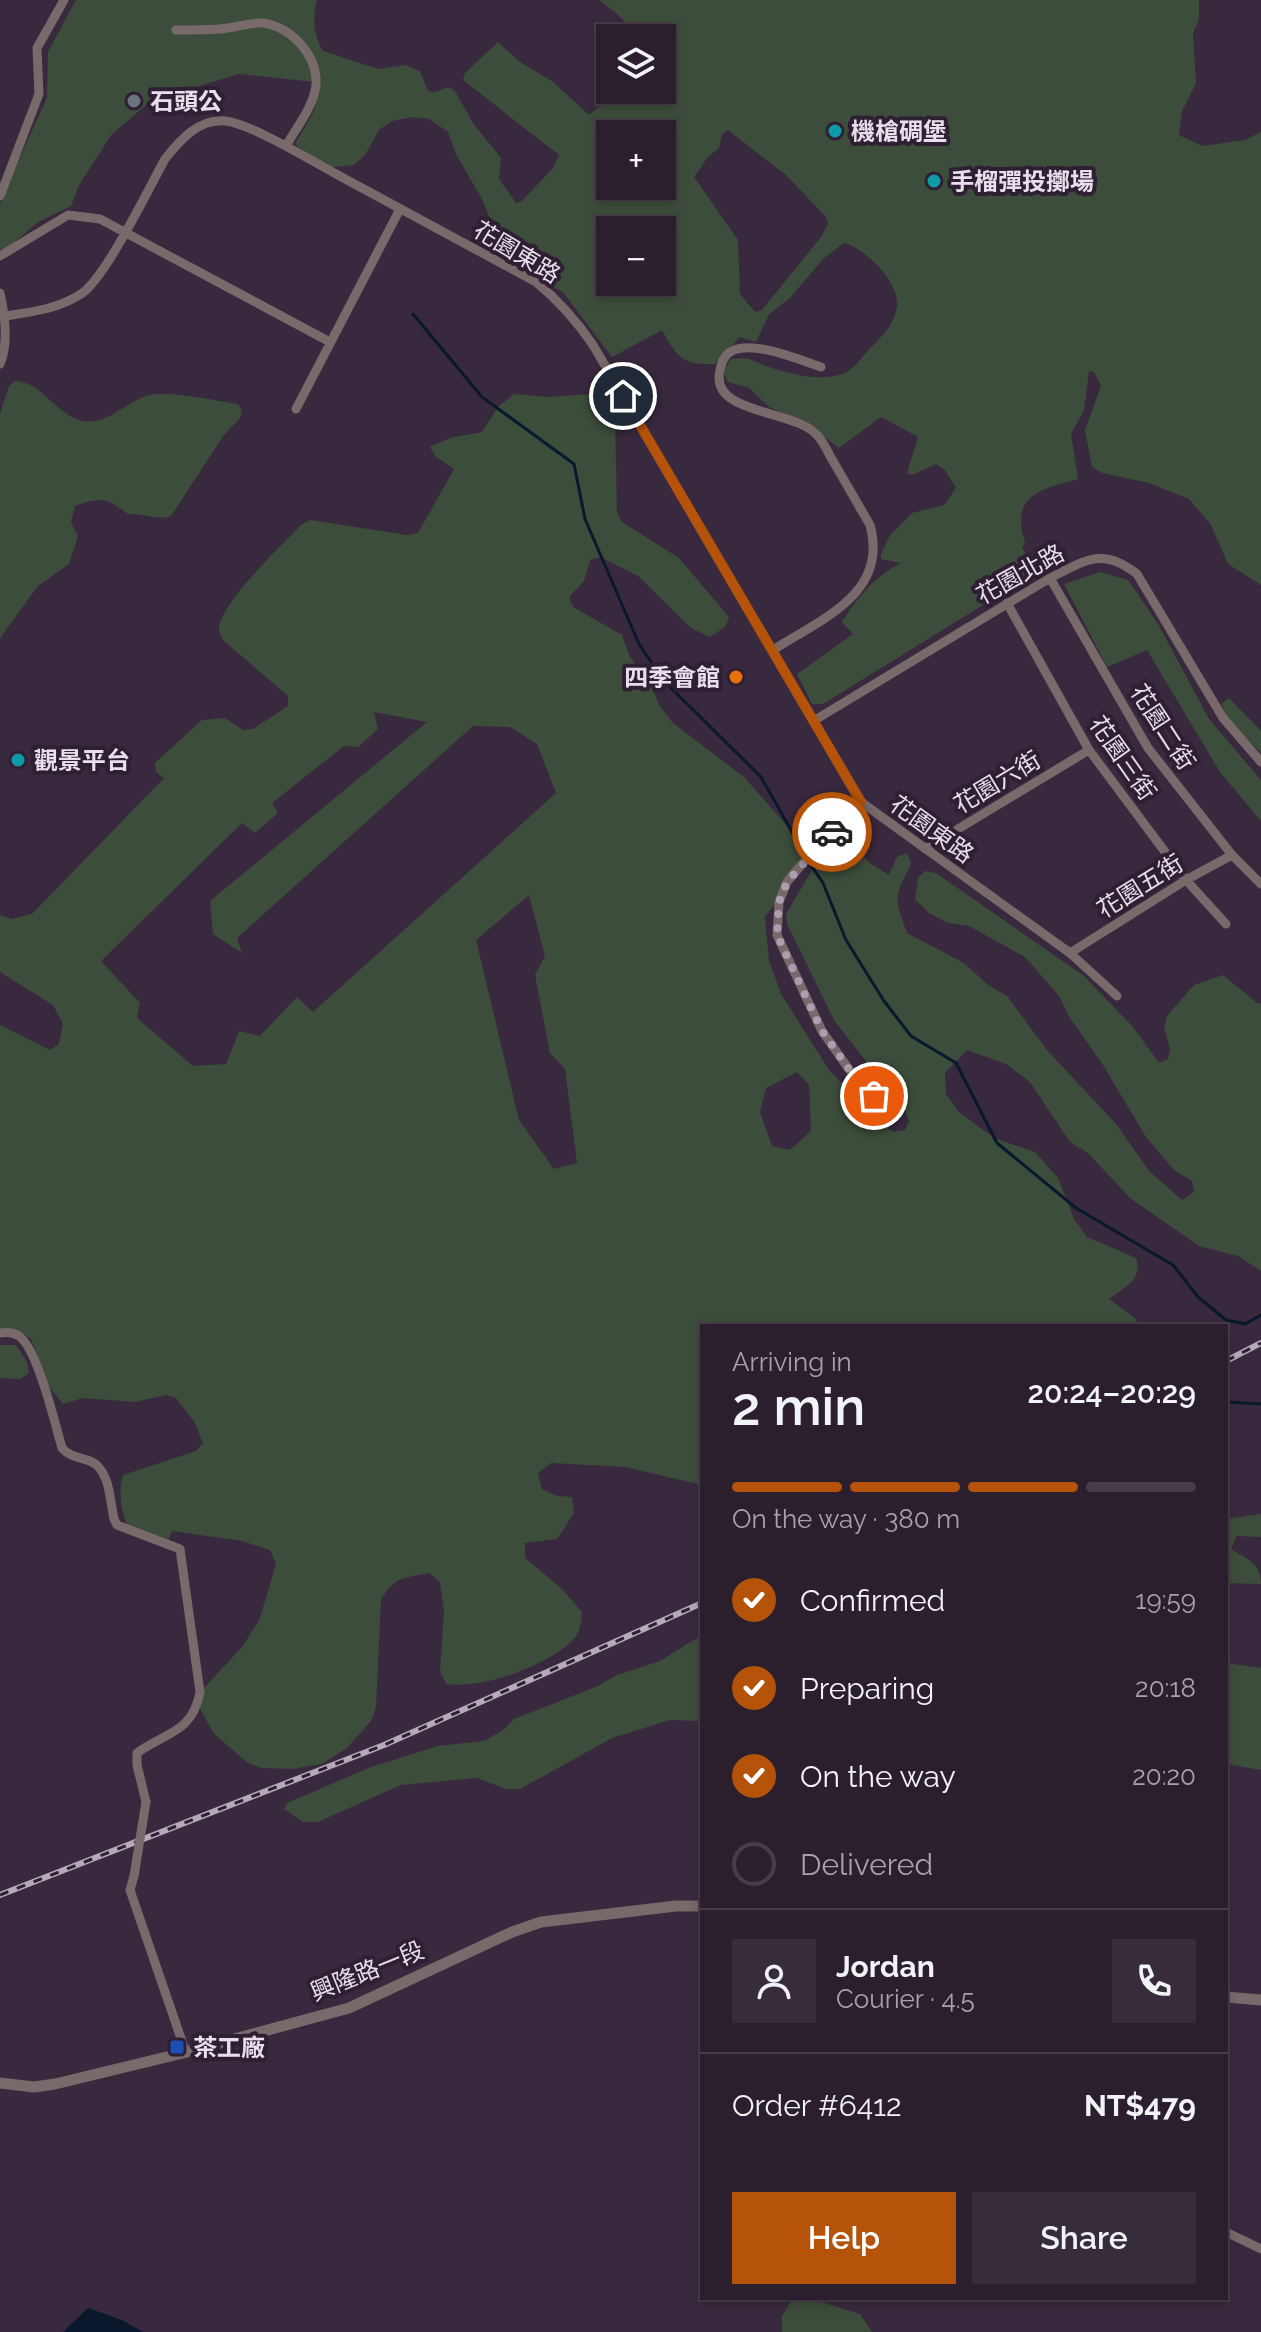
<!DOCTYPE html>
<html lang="en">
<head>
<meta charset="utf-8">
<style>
	:root { --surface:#2b1f2e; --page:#372c3a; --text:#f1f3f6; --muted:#a6a2aa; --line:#473d4a; --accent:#b45309 }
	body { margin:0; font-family:Raleway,"Noto Sans TC",sans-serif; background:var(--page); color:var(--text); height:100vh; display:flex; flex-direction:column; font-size:30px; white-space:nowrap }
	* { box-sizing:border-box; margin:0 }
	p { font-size:26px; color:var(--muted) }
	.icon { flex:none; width:44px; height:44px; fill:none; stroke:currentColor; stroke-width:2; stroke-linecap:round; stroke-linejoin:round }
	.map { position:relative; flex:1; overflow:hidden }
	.side { position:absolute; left:700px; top:1324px; width:528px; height:976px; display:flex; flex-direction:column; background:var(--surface); border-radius:0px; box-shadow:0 4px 12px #0003,0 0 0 2px var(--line) }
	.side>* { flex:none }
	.controls { position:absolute; left:596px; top:24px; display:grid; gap:16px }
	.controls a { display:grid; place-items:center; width:80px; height:80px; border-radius:0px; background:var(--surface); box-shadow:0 4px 12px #0003,0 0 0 2px var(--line); font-size:40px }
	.pin { position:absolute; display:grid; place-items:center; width:68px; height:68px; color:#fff; margin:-34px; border:4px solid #fff; border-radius:50%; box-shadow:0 2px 8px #0007 }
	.courier { position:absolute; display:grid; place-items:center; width:80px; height:80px; margin:-40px; border:6px solid #b45309; border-radius:50%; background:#fff; color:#222; box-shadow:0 2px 10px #0007 }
	.summary em { font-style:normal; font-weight:600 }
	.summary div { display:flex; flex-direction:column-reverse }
	.summary { display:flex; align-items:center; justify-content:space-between; height:136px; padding:0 32px }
	h1 { font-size:52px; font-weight:600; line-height:60px }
	.bar { display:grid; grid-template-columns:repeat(4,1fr); gap:12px 8px; align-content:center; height:96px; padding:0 32px }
	.bar i { height:10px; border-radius:6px; background:var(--line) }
	.bar .current { background:var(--accent) }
	.bar p { grid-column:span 4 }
	.line { display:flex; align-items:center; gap:20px; padding:0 32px; border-top:2px solid var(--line) }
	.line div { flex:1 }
	.round { display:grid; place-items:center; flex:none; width:84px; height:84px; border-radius:0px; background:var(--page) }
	ol { padding:0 32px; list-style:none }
	li { display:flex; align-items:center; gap:24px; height:88px }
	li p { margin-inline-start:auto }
	li .icon { padding:8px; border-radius:50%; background:var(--accent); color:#fff; stroke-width:4 }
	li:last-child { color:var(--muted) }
	li i { width:44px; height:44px; border:4px solid var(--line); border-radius:50% }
	.action { display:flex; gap:16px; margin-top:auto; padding:16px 32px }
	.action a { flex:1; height:92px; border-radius:0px; background:var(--accent); color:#fff; font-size:32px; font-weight:600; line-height:92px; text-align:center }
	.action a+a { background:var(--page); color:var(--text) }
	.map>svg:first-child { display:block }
	.green { fill:#3d4d3b; fill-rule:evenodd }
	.water { fill:#09182c }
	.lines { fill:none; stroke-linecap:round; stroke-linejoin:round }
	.stream { stroke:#09182c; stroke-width:3 }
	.minor { stroke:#78696b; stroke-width:9 }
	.tertiary { stroke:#78696b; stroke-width:11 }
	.rail-casing { stroke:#b6aaba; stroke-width:6 }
	.rail { stroke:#2f1f33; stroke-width:3; stroke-dasharray:9; stroke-linecap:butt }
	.minor-bridge { stroke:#78696b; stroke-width:9 }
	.done { stroke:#ab9faf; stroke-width:8; stroke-dasharray:0 14.4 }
	.route { stroke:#b45309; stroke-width:10 }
	.worship-dot { fill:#6b7280; stroke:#2f1f33; stroke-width:3 }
	.culture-dot { fill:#0f9aa8; stroke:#2f1f33; stroke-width:3 }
	.food-dot { fill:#e8710a; stroke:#2f1f33; stroke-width:3 }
	.transit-dot { fill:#1a4fb4; stroke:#2f1f33; stroke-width:3 }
	.labels { text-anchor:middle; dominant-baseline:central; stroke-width:8; stroke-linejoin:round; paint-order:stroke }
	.poi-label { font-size:24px; font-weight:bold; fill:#e9deec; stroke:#2f1f33; text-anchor:start }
	.street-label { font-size:24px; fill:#e9deec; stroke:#2f1f33 }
</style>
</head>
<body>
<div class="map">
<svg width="1261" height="2332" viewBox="0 0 1261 2332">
	<rect width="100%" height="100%" fill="#39293e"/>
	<!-- green -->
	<path class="green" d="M76 0H317C312 18 314 36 323 51L378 69 406 65 420 71 428 91 435 92 449 87 455 91 473 123 501 158 499 179 516 203 522 201 553 168 559 155 463 80 465 73 498 42 520 62 552 81 589 115 619 90H662V38H641L615 12 599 0H1199V19L1193 34 1196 83 1182 111 1179 135 1202 146 1245 140 1261 132V585L1228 564 1211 525 1189 499 1149 483 1102 473 1092 467 1085 430 1101 386 1094 372 1089 371 1084 410 1071 434 1078 479C1057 485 1024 490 1021 517 1020 525 1023 535 1025 543L1022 547 1038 571 823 704H812L797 674 853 634 842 622C857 598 876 575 901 563L881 559V554L890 535 912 513 944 505 956 488 945 470 936 464 912 475 907 473 918 437 881 417 839 448 809 425 769 407 749 388 728 382 723 372 731 359C751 356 754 362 772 368 794 375 822 382 845 373 853 370 861 358 867 352 879 339 895 325 897 306 900 283 865 248 844 243L824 258 790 298 769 314 756 342 740 337 715 364C683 365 677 358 662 330L612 357 563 292 499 258 492 245 494 230 483 201 456 154 448 132 429 119 414 117 392 121 379 130 365 155 354 165 324 168 295 144 314 111 319 89 314 82 239 74 152 100 112 134 79 185 71 206 38 222 10 246 0 250V205L3 194 47 98 48 52ZM728 130 786 175 826 217 828 224 821 237 762 310 755 312 740 294 738 240 694 177 707 158 719 148 722 134ZM610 134H662V186H610ZM610 230H662V282H610Z
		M15 381C43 382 55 415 83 421 111 426 132 394 157 394 183 393 212 400 238 404L242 410 240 418 224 435 171 516C159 521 142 513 128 514 106 497 101 497 75 506L71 522 78 536 69 564 38 586 0 638V414L9 386Z
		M514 394 548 397 590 394 600 398 615 414 617 512 622 522 679 558 729 617 725 627 710 637 691 628 638 576 600 557 590 560 584 581 569 597 573 607 622 635 630 657 651 684 659 705 673 723 744 777 803 844 809 854 805 864 765 917 769 961 781 994 829 1070 885 1127 894 1132 905 1130 909 1121 905 1111 834 1020 787 924 786 914 818 860 837 836 846 818 856 813 866 819 867 829 856 848 871 864 889 875 897 857 907 853 911 864C894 898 894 897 907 933L964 963 988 985 1007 996 1047 1050 1117 1125 1149 1171 1182 1200 1194 1192 1192 1181 1174 1170 1146 1137 1103 1065 1068 1015 1060 997 1025 957 969 926 948 923 929 913 915 899 918 878 925 871 936 873 1084 976 1133 1027 1159 1063 1168 1059 1170 1049 1164 1027 1167 1016 1194 985 1223 975 1257 1003 1261 1004V1271L1238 1256 1199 1246 1130 1198 1088 1153 1070 1142 1030 1082 1006 1064 967 1050 945 1073 946 1094 959 1112 994 1138 1035 1152 1058 1178 1074 1219 1087 1237 1136 1258C1143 1280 1125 1287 1109 1299L1136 1319 1139 1326H702V1485L625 1467 551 1463 538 1473 542 1489 557 1496 572 1497 574 1513 557 1539 525 1543V1558L561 1588 582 1612C581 1622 580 1634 572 1641 544 1667 484 1689 446 1684L440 1671 444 1611 440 1582 429 1573C405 1578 393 1577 381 1600L376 1707 371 1721 347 1748 322 1764 292 1769 261 1768 248 1763 214 1734 200 1709 201 1691 242 1647 259 1621 276 1564 270 1550 242 1541 172 1531 168 1541 128 1526C121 1511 118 1490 123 1475L196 1451 203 1443 195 1423 176 1398 166 1395 135 1402 83 1398 63 1404 50 1388 31 1339 20 1332H0V1025L50 1050 59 1044 63 1024 53 1005 0 972V915L11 919 32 914 164 778 156 772 155 763 202 720 225 718 243 730 253 729 288 706V696L224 641C222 638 219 632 219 629 219 604 283 544 301 525L310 520 407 535 418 533 454 469 435 456 430 447 450 438 482 432 498 407ZM374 712 427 722 210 901 213 934 242 953 237 938 473 726 510 727 537 744 556 793 313 1012 297 997 260 1036 239 1031 226 1064 193 1066 137 1018 140 1003 101 961 242 823 255 833 278 813 272 803 344 746 358 747 378 729ZM529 895 545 956 535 975 550 1053 565 1069 577 1163 554 1169 519 1120 476 940ZM797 1072 809 1085 811 1131 790 1150 772 1146 760 1112 766 1088Z
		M1100 572 1128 580 1158 624 1209 719 1261 780V821L1220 772 1147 650 1107 667 1064 584Z
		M1229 698 1261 731V753L1228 720 1221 704Z
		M0 1345H16L27 1362 29 1373 20 1379 0 1378Z
		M1261 1514V1537L1237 1536 1231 1549C1247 1559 1261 1563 1261 1584L1226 1583V1519Z
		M702 1635V1721L670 1720 612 1738 520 1789H506L477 1778 401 1785 318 1822H303L284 1809 287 1803 371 1767 438 1746 484 1741 503 1730 514 1719 598 1686 617 1675 660 1661Z
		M1226 1663 1261 1668V1770L1226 1764Z
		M793 2298H809L860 2314 872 2332H782V2316Z"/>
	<!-- water -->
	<path class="water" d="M88 2308 122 2320 143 2332H63Z"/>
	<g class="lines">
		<!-- stream -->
		<path class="stream" d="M413 314 482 397 574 464 585 519 639 644 664 681 761 777 805 855
			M809 862 823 883 846 940 884 1001 911 1036 956 1063 997 1143 1076 1208 1173 1265 1198 1297 1226 1320 1245 1324 1261 1315
			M1226 1402 1261 1404"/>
		<!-- minor -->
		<path class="minor" d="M176 30C191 30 205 30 220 29 234 28 250 22 263 23 291 27 318 55 316 85 314 106 296 128 286 146
			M0 196 39 94 37 48 64 0
			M0 256 68 215 100 219 330 342
			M0 293C5 315 9 343 0 364
			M5 316C32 312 58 309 81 294 105 279 149 188 165 159 180 140 198 119 225 121 252 124 310 160 336 174 402 210 469 246 536 282 559 301 576 320 593 345L861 802 1070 953 1117 996
			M296 409 400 209
			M1050 578 1148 748 1232 855 1261 884
			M1007 603 1089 750 1186 880 1226 924
			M773 650C821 619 889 594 870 525 858 504 845 482 833 461 828 453 824 442 817 435 794 409 709 415 720 370 722 362 724 355 732 351 753 340 800 360 821 367
			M815 720 1050 578C1085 561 1102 546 1137 574L1223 718 1261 762
			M861 802 813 851 787 882 779 902 777 935 822 1031 853 1075 894 1117
			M925 849 1089 750
			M1070 953 1186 880 1232 855
			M0 1333C8 1332 18 1333 23 1340 39 1357 55 1423 62 1448 70 1457 79 1457 90 1461 110 1469 110 1501 114 1519L117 1525 180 1549 200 1692C192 1734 165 1732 137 1753V1765L146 1802
			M134 1876 130 1890 186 2053
			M1226 2232 1261 2249"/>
		<!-- tertiary -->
		<path class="tertiary" d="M1226 1997 1261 2000
			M0 2083 34 2087 55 2084 179 2054 349 2008 512 1932 541 1922 676 1906H702"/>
		<!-- rail casing -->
		<g class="rail-casing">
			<path id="rail" d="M1226 1361 1261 1343
				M0 1895 384 1745 702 1603"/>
		</g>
		<!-- rail -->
		<use href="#rail" class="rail"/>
		<!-- minor-bridge -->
		<path class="minor-bridge" d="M134 1876 146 1802"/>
	</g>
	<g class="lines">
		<!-- done -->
		<path class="done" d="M832 832 787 882 779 902 777 935 822 1031 853 1075 874 1096"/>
		<!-- route -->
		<path class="route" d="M623 396 861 802 832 832"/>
	</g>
	<!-- markers -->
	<circle class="worship-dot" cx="134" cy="101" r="8"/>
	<g class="culture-dot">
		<circle cx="835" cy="131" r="8"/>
		<circle cx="934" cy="181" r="8"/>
		<circle cx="18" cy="760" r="8"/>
	</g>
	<circle class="food-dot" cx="736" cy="677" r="8"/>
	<rect class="transit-dot" x="169" y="2039" width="16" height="16" rx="4"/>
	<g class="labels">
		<!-- poi labels -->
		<g class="poi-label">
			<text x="150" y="101">石頭公</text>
			<text x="851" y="131">機槍碉堡</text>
			<text x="950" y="181">手榴彈投擲場</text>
			<text x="720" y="677" text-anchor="end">四季會館</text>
			<text x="34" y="760">觀景平台</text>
			<text x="193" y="2047">茶工廠</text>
		</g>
		<!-- street labels -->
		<g class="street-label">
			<text transform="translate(517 252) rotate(31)">花園東路</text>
			<text transform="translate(1020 574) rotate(-29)">花園北路</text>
			<text transform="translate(1163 727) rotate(57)">花園二街</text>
			<text transform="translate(1123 758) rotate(55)">花園三街</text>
			<text transform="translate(997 782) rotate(-31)">花園六街</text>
			<text transform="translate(932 829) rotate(36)">花園東路</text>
			<text transform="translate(1140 886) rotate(-32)">花園五街</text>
			<text transform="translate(367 1971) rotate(-22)">興隆路一段</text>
		</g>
	</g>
</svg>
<div class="controls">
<a><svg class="icon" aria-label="layers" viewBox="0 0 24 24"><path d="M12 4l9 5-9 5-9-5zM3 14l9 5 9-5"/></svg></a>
<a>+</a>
<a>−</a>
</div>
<div class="pin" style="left:874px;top:1096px;background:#ea580c"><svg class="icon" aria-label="bag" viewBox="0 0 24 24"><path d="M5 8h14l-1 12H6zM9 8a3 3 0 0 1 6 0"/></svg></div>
<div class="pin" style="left:623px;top:396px;background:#1f2937"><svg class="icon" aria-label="home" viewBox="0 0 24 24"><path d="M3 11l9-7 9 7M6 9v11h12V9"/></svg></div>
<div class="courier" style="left:832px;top:832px"><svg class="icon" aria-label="car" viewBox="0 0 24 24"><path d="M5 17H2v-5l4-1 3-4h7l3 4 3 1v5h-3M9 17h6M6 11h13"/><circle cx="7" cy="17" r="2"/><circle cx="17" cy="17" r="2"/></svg></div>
<section class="side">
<div class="summary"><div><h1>2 min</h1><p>Arriving in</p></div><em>20:24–20:29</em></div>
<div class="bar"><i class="current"></i><i class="current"></i><i class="current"></i><i></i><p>On the way · 380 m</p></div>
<ol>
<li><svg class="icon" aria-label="check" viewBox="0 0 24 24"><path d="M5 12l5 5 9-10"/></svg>Confirmed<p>19:59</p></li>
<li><svg class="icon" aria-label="check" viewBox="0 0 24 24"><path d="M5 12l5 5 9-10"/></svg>Preparing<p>20:18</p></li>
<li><svg class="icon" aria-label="check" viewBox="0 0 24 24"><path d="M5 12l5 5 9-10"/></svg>On the way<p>20:20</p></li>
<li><i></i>Delivered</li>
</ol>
<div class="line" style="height:144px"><a class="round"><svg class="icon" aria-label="person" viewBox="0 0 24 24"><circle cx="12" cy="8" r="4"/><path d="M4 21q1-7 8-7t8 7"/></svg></a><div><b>Jordan</b><p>Courier · 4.5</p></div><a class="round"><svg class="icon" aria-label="phone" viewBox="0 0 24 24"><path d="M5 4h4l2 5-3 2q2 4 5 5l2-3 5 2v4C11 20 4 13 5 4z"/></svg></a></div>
<div class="line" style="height:104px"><div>Order #6412</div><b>NT$479</b></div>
<div class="action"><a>Help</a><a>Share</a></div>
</section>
</div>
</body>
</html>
